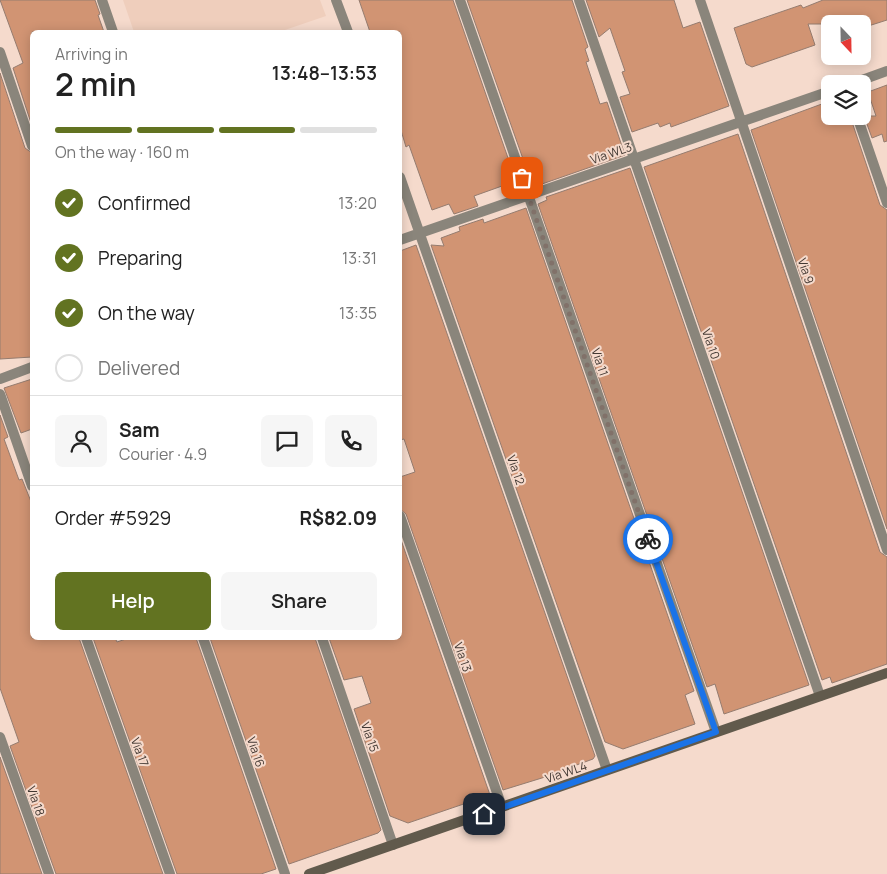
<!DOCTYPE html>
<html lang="en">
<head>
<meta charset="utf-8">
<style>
	:root { --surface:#fff; --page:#f6f6f6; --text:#222; --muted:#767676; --line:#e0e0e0; --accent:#627321 }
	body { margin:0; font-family:Manrope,sans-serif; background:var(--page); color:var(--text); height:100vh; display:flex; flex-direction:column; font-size:19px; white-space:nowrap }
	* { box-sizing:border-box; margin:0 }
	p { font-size:16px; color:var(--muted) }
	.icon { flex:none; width:28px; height:28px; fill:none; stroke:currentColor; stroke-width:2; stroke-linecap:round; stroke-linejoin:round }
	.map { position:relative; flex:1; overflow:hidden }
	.drawer { position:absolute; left:30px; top:30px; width:372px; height:610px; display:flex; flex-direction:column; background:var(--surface); border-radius:8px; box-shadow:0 2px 12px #0003 }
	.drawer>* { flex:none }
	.needle { width:32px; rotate:158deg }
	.buttons { position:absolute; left:821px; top:15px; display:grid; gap:10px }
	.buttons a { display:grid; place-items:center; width:50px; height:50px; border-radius:8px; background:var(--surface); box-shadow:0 2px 12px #0003; font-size:25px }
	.pin { position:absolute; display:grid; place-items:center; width:42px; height:42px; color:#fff; margin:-21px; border-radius:10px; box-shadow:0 2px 8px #0006 }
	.courier { position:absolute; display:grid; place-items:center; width:50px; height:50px; margin:-25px; border:4px solid #1a73e8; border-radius:50%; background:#fff; color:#222; box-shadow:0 1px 6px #0007 }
	.headline em { font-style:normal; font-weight:600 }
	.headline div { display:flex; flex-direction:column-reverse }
	.headline { display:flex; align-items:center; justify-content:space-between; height:85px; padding:0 25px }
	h1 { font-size:32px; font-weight:600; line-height:38px }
	.bar { display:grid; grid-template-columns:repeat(4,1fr); gap:8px 5px; align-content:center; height:60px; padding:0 25px }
	.bar i { height:6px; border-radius:4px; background:var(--line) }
	.bar .current { background:var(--accent) }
	.bar p { grid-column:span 4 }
	.line { display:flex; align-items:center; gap:12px; padding:0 25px; border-top:1px solid var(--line) }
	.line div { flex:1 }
	.round { display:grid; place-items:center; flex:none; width:52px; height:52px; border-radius:8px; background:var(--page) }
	ol { padding:0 25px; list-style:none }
	li { display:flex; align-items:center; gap:15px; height:55px }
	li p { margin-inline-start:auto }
	li .icon { padding:5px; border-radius:50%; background:var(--accent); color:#fff; stroke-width:4 }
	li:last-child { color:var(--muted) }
	li i { width:28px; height:28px; border:2px solid var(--line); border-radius:50% }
	.cta { display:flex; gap:10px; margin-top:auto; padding:10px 25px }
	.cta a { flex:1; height:58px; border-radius:8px; background:var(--accent); color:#fff; font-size:20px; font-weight:600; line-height:58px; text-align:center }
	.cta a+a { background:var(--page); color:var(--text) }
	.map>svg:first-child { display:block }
	.built { fill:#efcebc }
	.building { fill:#d19473; stroke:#957c6f }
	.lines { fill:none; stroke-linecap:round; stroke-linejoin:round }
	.street { stroke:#8a857b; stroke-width:10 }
	.secondary { stroke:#615a4c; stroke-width:10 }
	.done { stroke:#817169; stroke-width:5; stroke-dasharray:0 9 }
	.route { stroke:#1a73e8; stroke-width:6 }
	.labels { text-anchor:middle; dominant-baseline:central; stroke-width:4; stroke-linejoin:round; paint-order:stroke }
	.street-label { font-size:12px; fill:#433933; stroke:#f5dacc }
</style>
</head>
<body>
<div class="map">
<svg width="887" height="874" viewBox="0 0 887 874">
	<rect width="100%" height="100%" fill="#f5dacc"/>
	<!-- built -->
	<path class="built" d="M123 0H320L326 16 279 32H134Z"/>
	<!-- building -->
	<path class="building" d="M0 0H95L100 14 98 15 104 32H32V126L13 68 23 63Z
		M359 0H453L516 181 474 196 478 206 454 214 449 204 432 210 409 145 406 147 400 127V32H370Z
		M467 0H572L588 47 585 49 589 61 586 62 600 104 607 102 625 155 542 184 538 173 529 176Z
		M586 0H674L683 28 700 22 729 106 671 127 670 123 660 127 658 123 632 132 620 97 630 94 622 72 625 71 610 28 599 37Z
		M823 0H887V20L862 28V24H808L815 45 752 67 746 64 734 28 801 5 803 8Z
		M0 73 25 148 32 153V357L0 359Z
		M887 85V141L884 142 882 134 872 138 864 116H876L868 92Z
		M830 101V116H850L880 205 887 210V529L751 130Z
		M738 134 880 552 887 557V664L832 683 830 677 822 680 644 167Z
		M630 168 809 685 724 714 715 684 707 687 538 204 547 200 546 197Z
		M526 208 694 691 685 695 695 724 623 749 605 742 431 245 444 246 441 238 460 231 459 227 483 219 484 223Z
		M416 245 595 756 593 759 571 767V769L503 790 406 514 400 509V477L415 472 404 439 400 440V251Z
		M32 379V429L21 433 4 388Z
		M0 415 8 437 4 439 19 480 22 479 32 504V638H79L163 874H56L10 746 19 742 0 688Z
		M400 537 490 795 408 823 390 816 354 709 371 703 362 676 344 680 329 638H400Z
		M93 638H115L117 642 129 638H196L276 869 261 874H177Z
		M210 638H315L381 830 378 833 289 864Z
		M0 757 42 874H0Z"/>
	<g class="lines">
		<!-- street -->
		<path class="street" d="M102 0 113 32
			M336 0 348 32
			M460 0 716 732
			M579 0 820 696
			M700 0 887 550
			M0 52 32 146
			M851 84 887 71
			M857 116 887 203
			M400 177 607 770
			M400 240 830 91
			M0 379 32 367
			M0 394 32 486
			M400 516 502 807
			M86 638 170 874
			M203 638 285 874
			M322 638 393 845
			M0 737 49 874"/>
		<!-- secondary -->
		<path class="secondary" d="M309 874 887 673"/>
	</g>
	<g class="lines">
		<!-- done -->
		<path class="done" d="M522 178 648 539"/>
		<!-- route -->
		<path class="route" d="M484 814 716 732 648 539"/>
	</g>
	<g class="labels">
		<!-- street labels -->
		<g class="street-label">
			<text transform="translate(611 153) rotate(-19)">Via WL3</text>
			<text transform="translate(806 271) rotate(71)">Via 9</text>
			<text transform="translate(711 344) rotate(71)">Via 10</text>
			<text transform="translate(600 362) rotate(71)">Via 11</text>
			<text transform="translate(516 470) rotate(71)">Via 12</text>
			<text transform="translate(463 657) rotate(71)">Via 13</text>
			<text transform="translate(370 737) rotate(71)">Via 15</text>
			<text transform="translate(140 752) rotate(70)">Via 17</text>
			<text transform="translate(256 752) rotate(71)">Via 16</text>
			<text transform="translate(566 772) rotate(-19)">Via WL4</text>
			<text transform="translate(36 801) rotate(71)">Via 18</text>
		</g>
	</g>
</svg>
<div class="buttons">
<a><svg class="needle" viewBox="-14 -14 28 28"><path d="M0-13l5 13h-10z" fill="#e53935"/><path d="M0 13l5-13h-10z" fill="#767676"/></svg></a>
<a><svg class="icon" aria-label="layers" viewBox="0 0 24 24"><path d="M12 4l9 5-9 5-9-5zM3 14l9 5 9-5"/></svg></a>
</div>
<div class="pin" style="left:522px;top:178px;background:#ea580c"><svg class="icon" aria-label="bag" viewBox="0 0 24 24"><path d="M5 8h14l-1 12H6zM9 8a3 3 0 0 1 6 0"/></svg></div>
<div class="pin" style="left:484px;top:814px;background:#1f2937"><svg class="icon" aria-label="home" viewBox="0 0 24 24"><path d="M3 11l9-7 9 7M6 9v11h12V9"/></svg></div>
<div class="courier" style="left:648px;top:539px"><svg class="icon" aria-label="bike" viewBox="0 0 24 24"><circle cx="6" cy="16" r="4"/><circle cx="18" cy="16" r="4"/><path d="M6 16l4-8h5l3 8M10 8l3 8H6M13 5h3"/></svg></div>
<section class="drawer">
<div class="headline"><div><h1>2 min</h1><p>Arriving in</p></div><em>13:48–13:53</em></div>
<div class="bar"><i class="current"></i><i class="current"></i><i class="current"></i><i></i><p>On the way · 160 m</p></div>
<ol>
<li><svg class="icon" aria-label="check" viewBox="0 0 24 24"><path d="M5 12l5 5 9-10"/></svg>Confirmed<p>13:20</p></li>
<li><svg class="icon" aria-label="check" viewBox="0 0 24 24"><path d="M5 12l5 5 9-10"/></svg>Preparing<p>13:31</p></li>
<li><svg class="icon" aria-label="check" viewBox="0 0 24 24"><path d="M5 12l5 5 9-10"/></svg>On the way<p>13:35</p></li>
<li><i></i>Delivered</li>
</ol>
<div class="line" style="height:90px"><a class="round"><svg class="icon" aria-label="person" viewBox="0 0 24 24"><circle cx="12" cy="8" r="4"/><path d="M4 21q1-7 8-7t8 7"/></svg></a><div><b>Sam</b><p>Courier · 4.9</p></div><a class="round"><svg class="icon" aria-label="chat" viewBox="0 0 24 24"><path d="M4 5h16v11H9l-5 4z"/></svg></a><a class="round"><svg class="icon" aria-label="phone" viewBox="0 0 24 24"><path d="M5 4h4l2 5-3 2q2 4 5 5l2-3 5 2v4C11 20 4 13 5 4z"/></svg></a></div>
<div class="line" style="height:65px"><div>Order #5929</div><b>R$82.09</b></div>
<div class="cta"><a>Help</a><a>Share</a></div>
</section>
</div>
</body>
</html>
